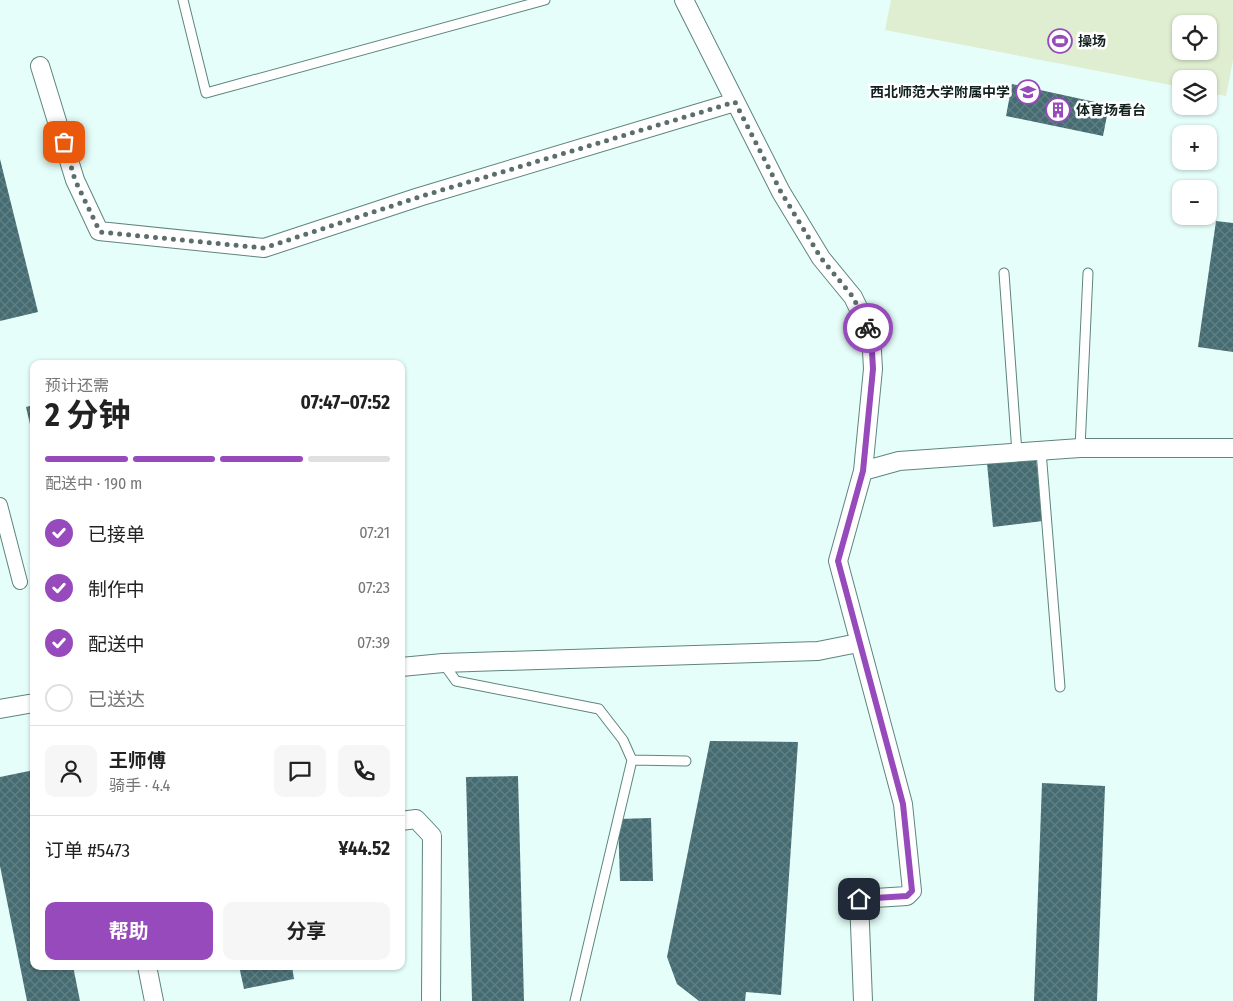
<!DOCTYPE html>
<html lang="zh">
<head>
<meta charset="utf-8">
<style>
	:root { --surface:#fff; --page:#f6f6f6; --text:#222; --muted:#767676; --line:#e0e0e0; --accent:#964abb }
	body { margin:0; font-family:"Fira Sans Condensed","Noto Sans SC",sans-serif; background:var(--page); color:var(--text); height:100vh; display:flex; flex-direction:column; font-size:19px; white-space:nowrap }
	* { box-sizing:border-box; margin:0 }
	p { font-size:16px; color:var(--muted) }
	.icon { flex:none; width:28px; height:28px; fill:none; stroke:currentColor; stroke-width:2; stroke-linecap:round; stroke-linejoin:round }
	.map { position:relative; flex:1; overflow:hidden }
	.details { position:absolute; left:30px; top:360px; width:375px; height:610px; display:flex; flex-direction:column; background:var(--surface); border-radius:10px; box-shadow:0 1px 4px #0004 }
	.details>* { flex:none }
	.controls { position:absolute; left:1172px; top:15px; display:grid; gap:10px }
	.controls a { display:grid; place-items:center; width:45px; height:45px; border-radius:10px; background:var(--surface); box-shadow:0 1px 4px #0004; font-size:25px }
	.pin { position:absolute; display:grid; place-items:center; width:42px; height:42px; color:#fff; margin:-21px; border-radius:10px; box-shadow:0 2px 8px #0006 }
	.courier { position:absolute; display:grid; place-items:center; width:50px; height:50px; margin:-25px; border:4px solid #964abb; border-radius:50%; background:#fff; color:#222; box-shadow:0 1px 6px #0007 }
	.head em { font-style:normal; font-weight:700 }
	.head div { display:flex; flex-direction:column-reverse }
	.head { display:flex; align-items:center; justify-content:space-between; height:85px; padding:0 15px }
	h1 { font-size:32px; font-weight:700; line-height:38px }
	.bar { display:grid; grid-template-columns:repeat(4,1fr); gap:8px 5px; align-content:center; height:60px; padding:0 15px }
	.bar i { height:6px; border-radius:4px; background:var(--line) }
	.bar .selected { background:var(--accent) }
	.bar p { grid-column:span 4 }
	.line { display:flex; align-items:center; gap:12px; padding:0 15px; border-top:1px solid var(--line) }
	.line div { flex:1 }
	.round { display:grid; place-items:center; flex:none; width:52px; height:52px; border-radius:10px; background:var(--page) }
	ol { padding:0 15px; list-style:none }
	li { display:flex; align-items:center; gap:15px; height:55px }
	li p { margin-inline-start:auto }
	li .icon { padding:5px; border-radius:50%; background:var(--accent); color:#fff; stroke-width:4 }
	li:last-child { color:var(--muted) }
	li i { width:28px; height:28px; border:2px solid var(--line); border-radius:50% }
	.action { display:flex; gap:10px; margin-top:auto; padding:10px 15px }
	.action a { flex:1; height:58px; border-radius:10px; background:var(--accent); color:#fff; font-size:20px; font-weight:700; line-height:58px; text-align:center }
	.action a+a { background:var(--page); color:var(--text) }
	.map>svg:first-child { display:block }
	.pitch { fill:#dfeed1; fill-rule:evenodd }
	.building { fill:url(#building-cross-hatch) }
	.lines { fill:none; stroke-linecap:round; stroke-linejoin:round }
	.service-casing { stroke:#5e857e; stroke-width:11 }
	.pedestrian-casing { stroke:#5e857e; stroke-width:16 }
	.minor-casing { stroke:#5e857e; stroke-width:20 }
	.service { stroke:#fff; stroke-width:9 }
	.pedestrian { stroke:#fff; stroke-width:14 }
	.minor { stroke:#fff; stroke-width:18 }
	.done { stroke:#5b6e6b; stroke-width:5; stroke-dasharray:0 9 }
	.route { stroke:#964abb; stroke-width:6 }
	.labels { text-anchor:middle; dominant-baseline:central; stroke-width:5; stroke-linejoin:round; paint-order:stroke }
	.poi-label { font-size:14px; font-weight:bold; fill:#11211e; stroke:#fff; text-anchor:start }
</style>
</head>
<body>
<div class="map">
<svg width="1233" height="1001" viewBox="0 0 1233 1001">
	<defs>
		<pattern id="building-cross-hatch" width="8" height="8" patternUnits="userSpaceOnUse" patternTransform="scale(1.25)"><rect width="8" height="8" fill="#456c72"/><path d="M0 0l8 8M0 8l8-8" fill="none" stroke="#628084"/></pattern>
	</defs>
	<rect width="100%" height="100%" fill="#e5fef9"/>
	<!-- pitch -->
	<path class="pitch" d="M891 0H1233V60L1226 96 1209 93V79H1181V87L885 30ZM1181 24H1209V51H1181Z"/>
	<!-- building -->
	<path class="building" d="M1012 84 1109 105 1103 136 1006 116Z
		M0 159 38 312 0 321Z
		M1216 221 1233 223V352L1198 347Z
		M34 405V437H33L26 407Z
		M1036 458 1043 521 993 527 987 463Z
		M710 741 798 742 781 995 746 992 745 1001H699L677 984 667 957Z
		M34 770V966H73L80 1001H27L0 866V777Z
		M518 776 524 1001H472L466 777Z
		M1042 783 1105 786 1097 1001H1034Z
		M651 818 653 881H620L618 819Z
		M239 966H292L294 979 244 989Z"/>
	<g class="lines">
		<!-- service casing -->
		<g class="service-casing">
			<path id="service" d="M183 0 206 93 545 0
				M1004 273 1017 453
				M1080 448 1088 273
				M1041 451 1060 687
				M443 663 456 681 599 709 623 740 632 760 575 1001
				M632 760 686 761"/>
		</g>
		<!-- pedestrian casing -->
		<g class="pedestrian-casing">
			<path id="pedestrian" d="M0 505 20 582"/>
		</g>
		<!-- minor casing -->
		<g class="minor-casing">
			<path id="minor" d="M684 0 781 192 821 258 853 297 871 334 873 369 863 471 838 561 903 804 912 891 907 896 859 899 863 1001
				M40 66 75 180 99 231 264 248 419 197 735 102
				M863 471 899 461 1080 448H1233
				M401 667 443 663 818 651 858 643
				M0 709 34 703
				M401 821 416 819 432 836 431 1001
				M147 966 154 1001"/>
		</g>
		<!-- service -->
		<use href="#service" class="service"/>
		<!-- pedestrian -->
		<use href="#pedestrian" class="pedestrian"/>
		<!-- minor -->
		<use href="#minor" class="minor"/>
	</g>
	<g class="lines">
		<!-- done -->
		<path class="done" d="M64 142 75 180 100 232 264 248 419 197 735 102 781 192 821 258 853 297 868 328"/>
		<!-- route -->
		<path class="route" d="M859 899 907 896 912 891 903 804 838 561 863 471 873 369 871 334 868 328"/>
	</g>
	<!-- icons -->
	<defs>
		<g id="stadium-ring" transform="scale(1.25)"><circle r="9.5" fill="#fff" stroke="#964abb" stroke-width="1.5"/><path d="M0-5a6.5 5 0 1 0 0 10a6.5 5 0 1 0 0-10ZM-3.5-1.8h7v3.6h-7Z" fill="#964abb"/></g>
		<g id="school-ring" transform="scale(1.25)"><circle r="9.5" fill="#fff" stroke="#964abb" stroke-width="1.5"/><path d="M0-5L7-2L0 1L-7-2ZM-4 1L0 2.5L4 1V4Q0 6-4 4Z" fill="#964abb"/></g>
		<g id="building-ring" transform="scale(1.25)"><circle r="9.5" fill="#fff" stroke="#964abb" stroke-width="1.5"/><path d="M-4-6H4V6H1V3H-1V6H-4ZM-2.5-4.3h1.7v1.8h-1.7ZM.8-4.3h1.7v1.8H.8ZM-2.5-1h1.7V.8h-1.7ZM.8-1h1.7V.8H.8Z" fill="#964abb"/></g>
	</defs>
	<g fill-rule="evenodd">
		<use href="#stadium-ring" x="1060" y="41"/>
		<use href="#school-ring" x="1028" y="92"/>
		<use href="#building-ring" x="1058" y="110"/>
	</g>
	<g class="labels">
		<!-- poi labels -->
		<g class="poi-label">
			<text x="1078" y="41">操场</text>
			<text x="1010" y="92" text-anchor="end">西北师范大学附属中学</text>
			<text x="1076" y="110">体育场看台</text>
		</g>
	</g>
</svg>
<div class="controls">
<a><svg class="icon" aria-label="locate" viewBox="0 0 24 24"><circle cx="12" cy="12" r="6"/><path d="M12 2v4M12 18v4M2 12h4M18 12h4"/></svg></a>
<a><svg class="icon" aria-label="layers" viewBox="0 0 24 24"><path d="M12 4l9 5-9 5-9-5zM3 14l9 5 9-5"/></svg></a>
<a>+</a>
<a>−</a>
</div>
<div class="pin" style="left:64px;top:142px;background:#ea580c"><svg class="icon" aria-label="bag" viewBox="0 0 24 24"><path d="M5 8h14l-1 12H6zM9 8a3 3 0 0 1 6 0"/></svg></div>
<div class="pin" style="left:859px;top:899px;background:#1f2937"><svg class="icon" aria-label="home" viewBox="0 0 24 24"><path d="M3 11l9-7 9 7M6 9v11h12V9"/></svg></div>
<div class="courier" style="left:868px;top:328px"><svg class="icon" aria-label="bike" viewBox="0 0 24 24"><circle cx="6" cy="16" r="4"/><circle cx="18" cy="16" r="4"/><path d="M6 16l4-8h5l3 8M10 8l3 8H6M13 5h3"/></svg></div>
<section class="details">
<div class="head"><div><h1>2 分钟</h1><p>预计还需</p></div><em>07:47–07:52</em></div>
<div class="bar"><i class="selected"></i><i class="selected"></i><i class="selected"></i><i></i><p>配送中 · 190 m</p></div>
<ol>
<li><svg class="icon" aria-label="check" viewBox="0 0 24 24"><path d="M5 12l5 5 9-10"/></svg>已接单<p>07:21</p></li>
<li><svg class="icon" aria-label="check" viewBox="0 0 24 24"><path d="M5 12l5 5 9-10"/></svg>制作中<p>07:23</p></li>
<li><svg class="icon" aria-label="check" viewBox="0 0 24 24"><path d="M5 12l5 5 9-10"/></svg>配送中<p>07:39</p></li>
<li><i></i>已送达</li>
</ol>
<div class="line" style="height:90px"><a class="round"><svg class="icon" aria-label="person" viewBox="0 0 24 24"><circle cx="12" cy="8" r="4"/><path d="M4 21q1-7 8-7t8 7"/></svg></a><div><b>王师傅</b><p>骑手 · 4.4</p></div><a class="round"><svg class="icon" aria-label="chat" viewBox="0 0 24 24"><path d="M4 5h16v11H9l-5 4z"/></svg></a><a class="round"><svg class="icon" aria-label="phone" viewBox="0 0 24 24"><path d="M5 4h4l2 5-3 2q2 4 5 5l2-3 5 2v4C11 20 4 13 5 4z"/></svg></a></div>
<div class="line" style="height:65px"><div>订单 #5473</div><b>¥44.52</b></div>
<div class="action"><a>帮助</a><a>分享</a></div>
</section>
</div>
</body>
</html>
